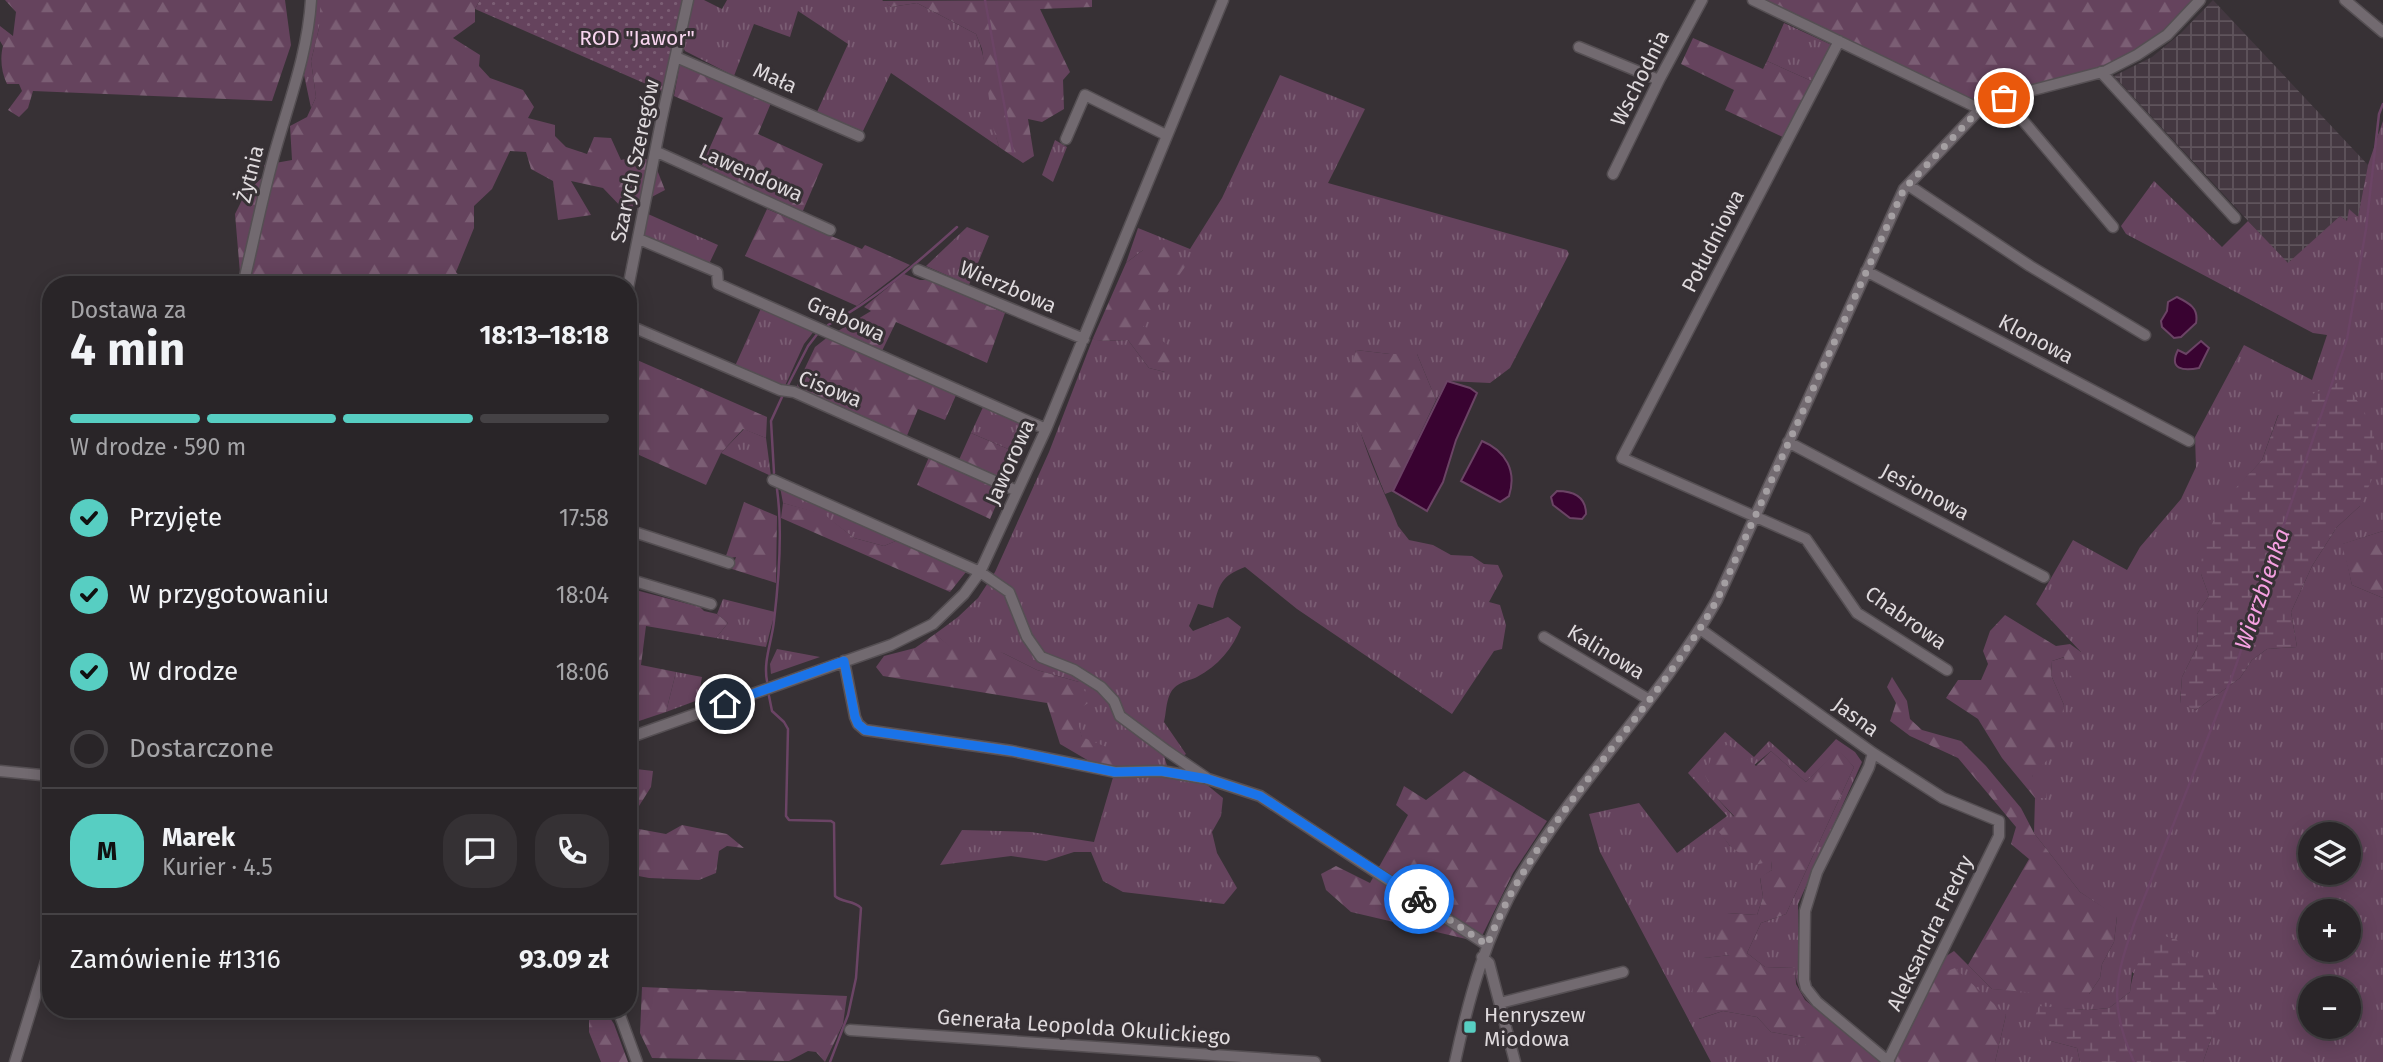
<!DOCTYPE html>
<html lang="pl">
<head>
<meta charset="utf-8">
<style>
	:root { --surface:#292528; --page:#353134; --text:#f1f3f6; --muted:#a5a5a8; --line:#454245; --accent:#57cec2 }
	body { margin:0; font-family:"Fira Sans",sans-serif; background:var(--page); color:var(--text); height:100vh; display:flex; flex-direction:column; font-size:26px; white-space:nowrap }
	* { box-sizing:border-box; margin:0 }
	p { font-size:23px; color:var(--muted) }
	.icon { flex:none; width:38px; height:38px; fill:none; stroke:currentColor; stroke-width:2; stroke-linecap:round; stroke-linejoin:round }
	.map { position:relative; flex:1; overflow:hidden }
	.panel { position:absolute; left:42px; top:276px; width:595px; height:742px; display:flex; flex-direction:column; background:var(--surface); border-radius:28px; box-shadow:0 4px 18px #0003,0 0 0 2px var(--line) }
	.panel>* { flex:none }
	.buttons { position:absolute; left:2298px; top:822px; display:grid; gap:14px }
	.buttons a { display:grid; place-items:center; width:63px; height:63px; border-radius:50%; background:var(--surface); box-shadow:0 4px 18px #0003,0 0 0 2px var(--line); font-size:35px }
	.pin { position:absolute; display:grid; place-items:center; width:60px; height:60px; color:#fff; margin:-30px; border:4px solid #fff; border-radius:50%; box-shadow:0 2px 7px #0007 }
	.courier { position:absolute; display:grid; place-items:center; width:70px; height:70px; margin:-35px; border:5px solid #1a73e8; border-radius:50%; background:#fff; color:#222; box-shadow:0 2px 9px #0007 }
	.overview em { font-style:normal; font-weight:700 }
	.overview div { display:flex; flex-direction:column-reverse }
	.overview { display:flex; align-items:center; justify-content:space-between; height:119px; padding:0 28px }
	h1 { font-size:46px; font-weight:700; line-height:52px }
	.bar { display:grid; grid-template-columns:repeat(4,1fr); gap:10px 7px; align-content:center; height:84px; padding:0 28px }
	.bar i { height:9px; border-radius:5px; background:var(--line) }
	.bar .active { background:var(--accent) }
	.bar p { grid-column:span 4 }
	.line { display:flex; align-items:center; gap:18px; padding:0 28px; border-top:2px solid var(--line) }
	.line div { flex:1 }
	.round { display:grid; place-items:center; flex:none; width:74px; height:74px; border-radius:28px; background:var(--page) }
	ol { padding:0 28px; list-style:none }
	li { display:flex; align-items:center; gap:21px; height:77px }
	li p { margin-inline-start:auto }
	li .icon { padding:7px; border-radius:50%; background:var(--accent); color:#111; stroke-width:4 }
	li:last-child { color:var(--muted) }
	li i { width:38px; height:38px; border:4px solid var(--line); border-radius:50% }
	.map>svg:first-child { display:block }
	.industrial { fill:url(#industrial-grid) }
	.grass { fill:url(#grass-tufts); fill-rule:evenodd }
	.forest { fill:url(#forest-firs) }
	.wetland { fill:url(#wetland-marsh) }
	.garden { fill:url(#garden-dots) }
	.water { fill:#390331; stroke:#6b4465; stroke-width:2 }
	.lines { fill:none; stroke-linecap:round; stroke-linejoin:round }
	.stream { stroke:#6b4465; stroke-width:2.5 }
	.minor-casing { stroke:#554f53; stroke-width:13 }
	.minor { stroke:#726a70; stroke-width:10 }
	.done { stroke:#a49fa2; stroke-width:7; stroke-dasharray:0 12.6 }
	.route { stroke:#1a73e8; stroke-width:9 }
	.poi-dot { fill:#57cec2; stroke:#373135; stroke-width:2.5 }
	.labels { text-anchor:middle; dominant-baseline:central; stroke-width:6; stroke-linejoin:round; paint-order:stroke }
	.park-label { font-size:21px; fill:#f8d5ef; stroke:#373135 }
	.street-label { font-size:21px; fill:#dfdadd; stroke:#373135 }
	.poi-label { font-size:21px; fill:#dfdadd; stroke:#373135; text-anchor:start }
	.water-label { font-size:23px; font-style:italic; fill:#f5a0e1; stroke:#373135 }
</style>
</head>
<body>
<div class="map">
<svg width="2383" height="1062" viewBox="0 0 2383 1062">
	<defs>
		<pattern id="industrial-grid" width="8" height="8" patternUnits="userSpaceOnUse" patternTransform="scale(1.75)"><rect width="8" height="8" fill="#443841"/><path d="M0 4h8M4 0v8" fill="none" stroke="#5f545c"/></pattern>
		<pattern id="grass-tufts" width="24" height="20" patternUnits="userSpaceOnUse" patternTransform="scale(1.75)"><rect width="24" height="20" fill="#65435d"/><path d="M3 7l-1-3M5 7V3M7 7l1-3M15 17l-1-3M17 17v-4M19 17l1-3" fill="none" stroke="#7b5e74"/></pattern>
		<pattern id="forest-firs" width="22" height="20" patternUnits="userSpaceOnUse" patternTransform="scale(1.75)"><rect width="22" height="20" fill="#65435d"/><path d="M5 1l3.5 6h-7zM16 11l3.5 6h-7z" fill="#7b5e74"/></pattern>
		<pattern id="wetland-marsh" width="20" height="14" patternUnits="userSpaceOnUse" patternTransform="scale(1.75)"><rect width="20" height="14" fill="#65435d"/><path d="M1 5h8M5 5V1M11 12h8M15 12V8" fill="none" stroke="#7b5e74"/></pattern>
		<pattern id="garden-dots" width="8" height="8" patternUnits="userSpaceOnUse" patternTransform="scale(1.75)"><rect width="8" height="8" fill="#65435d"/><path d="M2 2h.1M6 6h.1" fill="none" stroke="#7b5e74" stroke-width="1.8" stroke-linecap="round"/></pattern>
	</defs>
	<rect width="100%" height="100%" fill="#373135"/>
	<!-- industrial -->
	<path class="industrial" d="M2213 0 2368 165 2358 218 2350 210 2347 222 2340 216 2288 264 2114 76 2152 57 2181 33Z"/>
	<!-- grass -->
	<path class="grass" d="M317 0H320V24L311 61 316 97 311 108 304 75 312 39Z
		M692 0H704L722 9 727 0H882L891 7 917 3 976 34C991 70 988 111 999 147L891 73 862 133 816 114 848 44 798 11 790 37 754 24 734 76 685 51 683 47Z
		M1784 23 1834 46 1816 83 1767 61Z
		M1280 75 1365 109 1328 183 1567 250 1569 254 1510 368 1490 383 1447 381 1436 400 1417 354H1390L1356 350C1341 411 1376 470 1398 526L1409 540 1433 545 1451 555 1472 556 1484 564 1498 565 1503 576 1489 602 1500 605 1506 625 1502 649 1494 651 1452 714 1297 609 1245 567C1221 576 1219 585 1213 608L1198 604 1189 626 1193 631 1228 617 1241 627C1233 648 1218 666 1197 677 1186 682 1176 682 1170 694 1166 702 1166 714 1164 722L1186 754 1182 757 1163 752 1169 773 1206 784 1223 798 1221 816 1212 832 1217 853 1237 888 1224 904 1123 892 1103 881 1091 852H1074L1046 861 1011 856 940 865 962 830 1031 832 1094 842 1114 774 1132 772 1082 738 1074 712 1079 682 1037 670 1003 653 951 648 935 634 958 617 978 598 995 572 1049 452 1093 338 1097 341 1128 340 1149 368 1165 372 1143 327V250L1126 263 1138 228 1190 249 1222 198Z
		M2383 121V531L2343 544 2352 585 2383 598V1062H2203L2212 1036 2132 972 2130 992 2109 1008 2088 1010 2039 1007 2047 1040 2077 1048 2080 1062H1995L2006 1015 1931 986 1900 1053 1895 1062H1891L1937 962 1954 951 1992 989 2089 994 2100 978 2102 964 2114 942 2117 917 2080 892 2034 833 2035 798H2046L2032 776 2064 705 2051 675 2052 661 2081 652 2036 604 2073 540 2127 570 2140 547 2181 499 2196 467 2195 437 2244 345 2312 380 2327 335 2313 333 2126 234 2121 226 2154 181 2222 247 2248 221 2288 263 2340 216 2347 221 2349 209 2358 217 2368 165ZM2278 415 2360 506 2337 527 2312 566 2291 612 2297 647 2267 649 2252 660 2240 678 2196 710 2180 703 2182 677 2198 645 2197 614 2209 596 2201 574 2243 481 2262 460ZM2310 835H2348V873H2310ZM2310 912H2348V950H2310ZM2310 989H2348V1027H2310Z
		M1055 140 1067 147 1053 182 1042 175Z
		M648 214 718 245 709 264 644 238Z
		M967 227 989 236 969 285 926 266Z
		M762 306 815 330 804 344 784 388 735 366Z
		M984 405 1028 425 1031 435 1022 455 971 433Z
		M744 429 766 438 771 476 721 453Z
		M780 487 898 540 884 546 854 538 824 515 783 503Z
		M723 599 775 612 766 647 716 638 728 623 717 614Z
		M777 649 820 657 771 674 770 664Z
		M676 672 702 677 698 700 666 712Z
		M1725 732 1754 757 1769 741 1805 773 1836 739 1855 752 1862 762 1798 904 1799 983 1807 998 1841 1023C1815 1012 1796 997 1795 968L1765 967 1747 953 1761 923 1786 914 1854 767 1838 750 1806 782 1771 751 1716 797 1734 817 1720 832 1730 846 1771 861 1772 870 1760 878 1763 897 1757 915 1727 913 1731 955 1704 958 1699 1019 1723 1011 1757 1017 1771 1032 1805 1038V1062H1711L1600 852 1589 814 1639 803 1677 853 1727 816 1688 773Z"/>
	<!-- forest -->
	<path class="forest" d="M5 0H285L291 45 272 101 33 91 28 108 19 117 8 110 22 91 19 84H7C1 72 0 57 3 46L0 41V26L13 36 16 12Z
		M320 0H480L475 9V22L453 38 480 55 479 66 490 78 523 90 534 107 528 118 555 125V136L566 147 587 154 594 137 611 138 621 160 638 156 654 162 665 190 625 211 603 188 571 181 591 215 558 220 553 181 531 169 526 152 510 151 492 189 474 206V228L456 272 468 285H241L235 214 246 192 264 176V165L292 160 290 126 307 117 316 97 311 61 320 24Z
		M1092 0V7L1040 9 1070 72 1063 80 1064 109 1042 122 1028 119 1034 156 1023 163 999 147 993 127 982 49 976 34 917 3 891 7 882 1Z
		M1765 0H2193C2171 30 2133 56 2097 68 2058 81 2015 84 1979 103Z
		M1693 38 1763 69 1767 61 1816 83 1789 140 1725 110 1734 90 1681 64Z
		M680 63 771 103 758 134 823 164 802 213 702 165 723 118 674 96Z
		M767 209 862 249 865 245 910 265 857 306 745 256Z
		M1166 244 1187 264 1143 327 1175 350 1165 372 1149 368 1128 340 1096 341 1093 338 1126 263 1143 250Z
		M904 274 920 280H928L1005 313 987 363 896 322 882 351 838 331 871 311 864 307Z
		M829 336 957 393 945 420 918 409 906 438 798 389 797 385 815 347Z
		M1356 350 1390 354H1417L1436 400 1393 491 1385 494 1355 419 1340 405Z
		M628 356 767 417 766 438 743 429 721 453 706 485 628 450Z
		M971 433 1022 455 1011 477 1002 480 958 462Z
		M929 457 997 487 1000 496 990 519 917 485Z
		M744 502 777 516 776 583 732 569 736 557 725 559Z
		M783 503 824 514 854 538 884 546 898 540 966 572 950 592 781 518Z
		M2383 531V598L2352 585 2342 544Z
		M628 588 700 607 704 611 717 614 728 623 716 638 646 626 641 665 676 672 666 712 630 724 633 708 628 707Z
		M2005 615 2056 646 2070 644 2081 652 2079 682 2068 674 2064 657 2052 661 2051 675 2064 705 2054 753 2032 776 2048 787 2046 798H2035L2002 758 1978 719 1946 698 1958 680H1981L1988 664 1983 651 1990 631Z
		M935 634 951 647 972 642 1003 653 1037 670 1079 682 1091 701 1075 712 1082 737 1136 759 1132 772 1089 761 1060 744 1047 703 883 676 876 667 884 656 915 648Z
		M1892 677 1907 701 1910 719 1922 730 1961 741 1986 766 2021 808 2034 833 2080 892 2117 916 2114 942 2102 964 2100 978 2089 994 2059 995 1992 989 1968 965 2029 859 2011 844 2016 827 1958 758 1910 736 1890 721 1896 703 1887 687Z
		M1728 744 1756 766 1771 751 1806 782 1838 749 1854 767 1786 914 1761 923 1747 953 1765 967 1795 968 1796 984 1805 1000 1882 1062H1805V1038L1771 1032 1757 1017 1723 1011 1698 1019 1692 1006 1693 966 1704 958 1730 955 1717 942 1713 923 1727 913 1757 915 1763 897 1760 877 1772 870 1771 861 1755 865 1730 846 1719 832 1734 816 1716 797 1705 775 1712 756Z
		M628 768 653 771 651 787 639 806 628 807Z
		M1464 771 1547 821 1513 873 1479 942 1351 912 1326 890 1321 874 1336 866 1370 883 1408 815 1396 805 1404 786 1426 800Z
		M682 825 727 834 744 848 727 846 719 851 716 873 699 880 649 878 628 874V827L666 834Z
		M1955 968 2006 1015 1995 1062H1895L1931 986 1942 973Z
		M642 987 847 996 843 1024 825 1062 816 1052 808 1051 789 1061 652 1058 640 1033Z
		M583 1010H605L614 1024 628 1062H601L589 1032V1014Z"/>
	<!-- wetland -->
	<path class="wetland" d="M2344 380 2373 426 2377 468 2360 506 2337 527 2312 566 2291 612 2297 647 2267 649 2252 660 2240 678 2196 710 2180 704 2182 677 2198 645 2197 614 2209 596 2201 574 2202 550 2219 506 2262 460 2278 416 2301 399Z
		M2160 935 2176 939 2207 972 2219 992 2212 1036 2203 1062H2080L2077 1048 2047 1040 2033 1022 2039 1006 2088 1010 2109 1008 2130 992C2133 968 2142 952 2160 935Z"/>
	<!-- garden -->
	<path class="garden" d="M480 0H683L667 83 662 91 475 9Z"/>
	<!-- water -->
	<path class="water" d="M2177 297C2189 303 2199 308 2196 323L2181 337 2174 338 2162 327 2161 321 2167 311 2168 302Z
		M2201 341 2209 348 2199 368C2184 371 2168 370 2178 350L2186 354Z
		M1447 381 1470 388 1477 393 1456 440 1443 482 1427 511 1393 491Z
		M1482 441C1506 451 1517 471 1509 496L1500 502 1461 481Z
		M1557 491C1573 491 1586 496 1586 514L1582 519 1570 518 1553 505 1551 497Z"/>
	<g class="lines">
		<!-- stream -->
		<path class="stream" d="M985 0 1013 152
			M828 325C876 299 917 263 957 227
			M788 385 808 346 818 333
			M774 473 771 421 782 397
			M767 681C763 661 772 641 774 621 779 579 783 532 777 489
			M769 696 772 711 784 722 788 729 786 816 789 820 831 821 834 823 835 896C842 903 854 900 861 908L856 978 848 1015 830 1062
			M2134 1062C2108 1004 2115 978 2135 921L2233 674 2347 339 2366 229 2379 114 2383 104"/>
		<!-- minor casing -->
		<g class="minor-casing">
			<path id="minor" d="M1753 0 1980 109
				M2345 0 2383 32
				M1839 41 1622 458 1806 539 1857 613 1947 670
				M1579 47 1659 80
				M676 57 859 136
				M2101 72 2235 218
				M2004 98 2113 227
				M1066 139 1085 95 1166 135
				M657 152 830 230
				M1613 174 1659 80 1702 0
				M1908 185 2030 266 2145 335
				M639 239 717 272 718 284 1046 429
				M918 270 1084 339
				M1866 271 2189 441
				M243 285C254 240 263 193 276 148 290 99 308 51 311 0
				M628 288 661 122 688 0
				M628 325 780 390 794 392 1017 491
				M1788 442 2044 577
				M773 480 980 572 1009 592 1027 637 1041 657 1074 670 1101 687 1114 701 1120 716 1167 751 1208 779 1260 796 1487 945
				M628 530 729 563
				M628 579 711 604
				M1700 629 1873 753 1943 798 1999 821V836L1888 1061
				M1544 637 1648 699
				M844 661 855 717 858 724 865 730 1012 751 1115 772 1161 771 1203 778
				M628 738 891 645 933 624 964 594 980 572 1046 429 1223 0
				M1873 753 1869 767 1817 872 1805 911 1804 980 1806 988 1817 1002 1889 1062
				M0 771 51 776
				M1482 957 1489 963 1515 1062
				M1500 1003 1623 972
				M618 1010 637 1062
				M850 1030 1315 1062
				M15 1062 51 945
				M1455 1062C1469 997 1486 935 1520 877 1578 780 1661 698 1717 600L1904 189 1980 109 1999 99 2106 71 2137 55 2167 35 2200 0"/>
		</g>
		<!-- minor -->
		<use href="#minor" class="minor"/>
	</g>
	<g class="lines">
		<!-- done -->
		<path class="done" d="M1419 899 1487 945C1497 922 1507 899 1520 878 1577 780 1661 699 1717 600L1904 189 1980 109 2004 98"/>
		<!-- route -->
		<path class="route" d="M725 704 844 661 855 717 858 724 865 730 1012 751 1115 772 1161 771 1208 779 1260 796 1419 899"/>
	</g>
	<!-- markers -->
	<rect class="poi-dot" x="1463" y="1020" width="14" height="14" rx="3.5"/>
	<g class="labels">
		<!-- park labels -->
		<g class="park-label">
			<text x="637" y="38">ROD "Jawor"</text>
		</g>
		<!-- street labels -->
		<g class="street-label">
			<text transform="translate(775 78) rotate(24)">Mała</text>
			<text transform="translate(1640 78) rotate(-63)">Wschodnia</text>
			<text transform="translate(635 161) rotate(-78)">Szarych Szeregów</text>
			<text transform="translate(751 173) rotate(24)">Lawendowa</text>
			<text transform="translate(250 174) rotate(-76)">Żytnia</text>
			<text transform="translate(1713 241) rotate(-63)">Południowa</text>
			<text transform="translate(1008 287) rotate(23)">Wierzbowa</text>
			<text transform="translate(846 319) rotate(24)">Grabowa</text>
			<text transform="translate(2036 339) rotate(28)">Klonowa</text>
			<text transform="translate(830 389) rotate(22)">Cisowa</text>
			<text transform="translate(1010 462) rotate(-66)">Jaworowa</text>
			<text transform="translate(1925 492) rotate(28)">Jesionowa</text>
			<text transform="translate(1906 618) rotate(35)">Chabrowa</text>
			<text transform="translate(1606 652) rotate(31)">Kalinowa</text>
			<text transform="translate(1856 717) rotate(36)">Jasna</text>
			<text transform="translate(1930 933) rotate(-64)">Aleksandra Fredry</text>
			<text transform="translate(1084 1027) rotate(4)">Generała Leopolda Okulickiego</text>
		</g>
		<!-- poi labels -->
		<g class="poi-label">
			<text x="1484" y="1015">Henryszew<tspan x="1484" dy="24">Miodowa</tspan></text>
		</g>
		<!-- water labels -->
		<g class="water-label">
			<text transform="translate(2262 589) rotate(-71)">Wierzbienka</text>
		</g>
	</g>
</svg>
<div class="buttons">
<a><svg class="icon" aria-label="layers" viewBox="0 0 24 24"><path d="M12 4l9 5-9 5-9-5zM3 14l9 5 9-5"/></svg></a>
<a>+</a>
<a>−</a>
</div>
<div class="pin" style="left:2004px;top:98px;background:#ea580c"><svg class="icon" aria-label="bag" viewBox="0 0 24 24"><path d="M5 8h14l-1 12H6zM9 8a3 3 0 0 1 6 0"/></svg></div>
<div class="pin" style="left:725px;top:704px;background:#1f2937"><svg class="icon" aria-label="home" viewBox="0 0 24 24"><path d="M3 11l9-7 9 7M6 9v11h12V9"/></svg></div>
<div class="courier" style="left:1419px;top:899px"><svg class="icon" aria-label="bike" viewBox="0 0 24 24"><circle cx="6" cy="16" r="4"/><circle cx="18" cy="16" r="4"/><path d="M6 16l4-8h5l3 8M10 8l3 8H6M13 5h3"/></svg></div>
<section class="panel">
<div class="overview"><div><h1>4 min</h1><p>Dostawa za</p></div><em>18:13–18:18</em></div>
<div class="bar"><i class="active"></i><i class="active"></i><i class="active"></i><i></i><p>W drodze · 590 m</p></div>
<ol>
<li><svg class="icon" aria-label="check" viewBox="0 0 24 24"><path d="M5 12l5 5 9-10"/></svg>Przyjęte<p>17:58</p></li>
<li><svg class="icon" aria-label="check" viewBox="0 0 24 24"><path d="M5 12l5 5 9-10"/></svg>W przygotowaniu<p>18:04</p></li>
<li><svg class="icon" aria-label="check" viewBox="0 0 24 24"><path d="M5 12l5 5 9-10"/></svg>W drodze<p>18:06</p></li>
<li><i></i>Dostarczone</li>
</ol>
<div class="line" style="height:126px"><b class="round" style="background:var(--accent);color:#111">M</b><div><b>Marek</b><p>Kurier · 4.5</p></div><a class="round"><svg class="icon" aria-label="chat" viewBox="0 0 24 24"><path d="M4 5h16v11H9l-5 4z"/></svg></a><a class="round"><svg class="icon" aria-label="phone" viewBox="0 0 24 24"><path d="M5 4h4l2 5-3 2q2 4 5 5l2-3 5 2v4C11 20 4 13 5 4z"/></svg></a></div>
<div class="line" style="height:91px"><div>Zamówienie #1316</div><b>93.09 zł</b></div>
</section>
</div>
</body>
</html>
